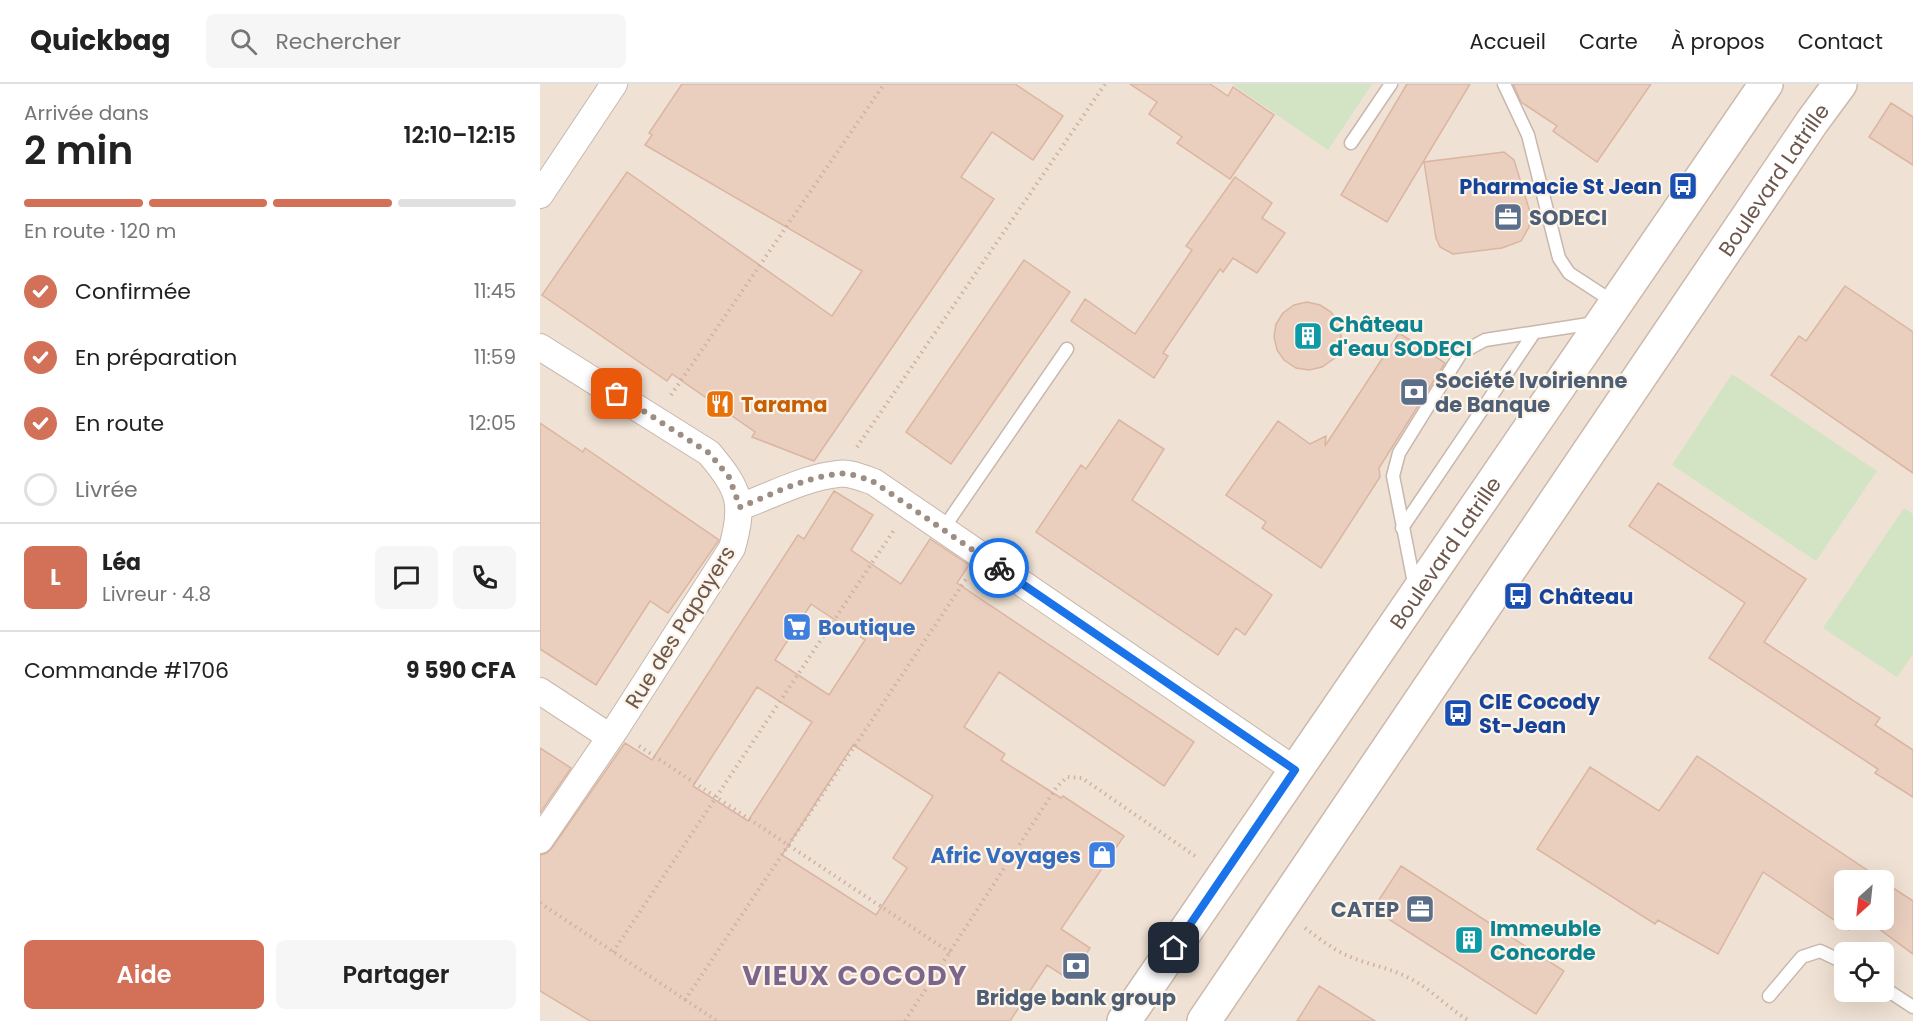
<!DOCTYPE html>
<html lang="fr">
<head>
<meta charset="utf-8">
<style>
	:root { --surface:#fff; --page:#f6f6f6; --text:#222; --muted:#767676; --line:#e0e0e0; --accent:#d37058 }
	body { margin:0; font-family:Poppins,sans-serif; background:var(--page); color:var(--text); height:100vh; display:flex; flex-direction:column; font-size:22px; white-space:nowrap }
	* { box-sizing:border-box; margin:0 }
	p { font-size:20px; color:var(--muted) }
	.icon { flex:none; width:33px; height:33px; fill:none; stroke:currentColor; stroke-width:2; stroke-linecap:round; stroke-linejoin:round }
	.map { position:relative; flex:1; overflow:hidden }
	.details { display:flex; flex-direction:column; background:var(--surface); width:540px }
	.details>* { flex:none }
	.needle { width:39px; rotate:207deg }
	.controls { position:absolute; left:1294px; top:786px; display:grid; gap:12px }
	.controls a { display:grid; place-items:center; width:60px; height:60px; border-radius:9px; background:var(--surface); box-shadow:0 6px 24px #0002; font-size:30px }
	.pin { position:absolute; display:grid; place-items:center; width:51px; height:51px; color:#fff; margin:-26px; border-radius:12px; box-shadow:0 3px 9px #0006 }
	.courier { position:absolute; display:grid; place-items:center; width:60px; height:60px; margin:-30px; border:4px solid #1a73e8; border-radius:50%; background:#fff; color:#222; box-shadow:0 2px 8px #0007 }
	.head em { font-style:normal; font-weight:600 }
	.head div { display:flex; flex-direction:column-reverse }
	.head { display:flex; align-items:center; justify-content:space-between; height:102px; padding:0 24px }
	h1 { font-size:39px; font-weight:600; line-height:45px }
	.bar { display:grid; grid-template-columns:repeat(4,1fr); gap:9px 6px; align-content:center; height:72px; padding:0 24px }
	.bar i { height:8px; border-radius:4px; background:var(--line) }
	.bar .current { background:var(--accent) }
	.bar p { grid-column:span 4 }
	.line { display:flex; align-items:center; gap:15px; padding:0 24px; border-top:2px solid var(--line) }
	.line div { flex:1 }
	.round { display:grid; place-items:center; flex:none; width:63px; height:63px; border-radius:9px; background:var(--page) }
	ol { padding:0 24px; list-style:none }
	li { display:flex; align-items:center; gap:18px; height:66px }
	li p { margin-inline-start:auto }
	li .icon { padding:6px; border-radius:50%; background:var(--accent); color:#fff; stroke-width:4 }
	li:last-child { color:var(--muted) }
	li i { width:33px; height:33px; border:3px solid var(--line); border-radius:50% }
	.action { display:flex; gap:12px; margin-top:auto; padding:12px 24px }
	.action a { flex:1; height:69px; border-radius:9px; background:var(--accent); color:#fff; font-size:24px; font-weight:600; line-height:69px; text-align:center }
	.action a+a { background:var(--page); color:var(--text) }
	header { display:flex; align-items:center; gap:36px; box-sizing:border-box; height:84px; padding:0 30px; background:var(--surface); border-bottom:2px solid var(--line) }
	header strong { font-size:28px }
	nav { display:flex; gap:33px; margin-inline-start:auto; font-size:21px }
	.search { width:420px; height:54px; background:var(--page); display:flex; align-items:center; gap:15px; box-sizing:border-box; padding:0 21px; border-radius:9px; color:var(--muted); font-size:22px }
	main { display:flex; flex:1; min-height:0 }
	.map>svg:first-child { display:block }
	.residential { fill:#efe1d3; fill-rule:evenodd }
	.green { fill:#d2e4c4 }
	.building { fill:#eacfbf; stroke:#dbb5a1; stroke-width:1.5; fill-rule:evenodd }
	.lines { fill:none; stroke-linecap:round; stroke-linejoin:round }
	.lane-casing { stroke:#c8b7ac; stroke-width:15 }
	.street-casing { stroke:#c8b7ac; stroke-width:28 }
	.secondary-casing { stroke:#cdb9ac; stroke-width:36 }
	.path { stroke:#cfb2a3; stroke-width:4; stroke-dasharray:1.5 4.5; stroke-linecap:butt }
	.lane { stroke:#fff; stroke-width:12 }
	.street { stroke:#fff; stroke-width:26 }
	.secondary { stroke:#fff; stroke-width:33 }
	.done { stroke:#9e8d82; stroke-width:6; stroke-dasharray:0 10.8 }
	.route { stroke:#1a73e8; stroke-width:8 }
	.labels { text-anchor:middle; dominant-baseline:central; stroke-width:4.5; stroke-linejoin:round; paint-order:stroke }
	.street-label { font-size:21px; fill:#6d574d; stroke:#fcf4e9 }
	.transit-label { font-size:21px; font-weight:bold; fill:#164399; stroke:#fcf4e9; text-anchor:start }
	.service-label { font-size:21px; font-weight:bold; fill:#4e5e75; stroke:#fcf4e9; text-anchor:start }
	.culture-label { font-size:21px; font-weight:bold; fill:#0d838f; stroke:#fcf4e9; text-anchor:start }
	.food-label { font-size:21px; font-weight:bold; fill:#c56008; stroke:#fcf4e9; text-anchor:start }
	.shop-label { font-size:21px; font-weight:bold; fill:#366cbe; stroke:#fcf4e9; text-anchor:start }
	.district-label { font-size:27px; font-weight:bold; letter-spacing:1.5px; fill:#7c658a; stroke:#fcf4e9 }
</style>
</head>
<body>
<header>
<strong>Quickbag</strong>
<div class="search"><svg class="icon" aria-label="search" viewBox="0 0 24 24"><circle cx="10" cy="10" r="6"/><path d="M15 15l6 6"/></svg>Rechercher</div>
<nav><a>Accueil</a><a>Carte</a><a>À propos</a><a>Contact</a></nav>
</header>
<main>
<section class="details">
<div class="head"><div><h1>2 min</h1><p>Arrivée dans</p></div><em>12:10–12:15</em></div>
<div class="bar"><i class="current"></i><i class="current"></i><i class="current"></i><i></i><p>En route · 120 m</p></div>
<ol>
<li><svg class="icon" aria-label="check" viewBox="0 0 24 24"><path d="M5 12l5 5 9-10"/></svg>Confirmée<p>11:45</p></li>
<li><svg class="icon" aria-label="check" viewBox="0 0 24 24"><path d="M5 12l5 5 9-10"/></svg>En préparation<p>11:59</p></li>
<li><svg class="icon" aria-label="check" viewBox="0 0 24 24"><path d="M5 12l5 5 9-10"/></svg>En route<p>12:05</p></li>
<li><i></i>Livrée</li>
</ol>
<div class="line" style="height:108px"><b class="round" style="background:var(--accent);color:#fff">L</b><div><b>Léa</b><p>Livreur · 4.8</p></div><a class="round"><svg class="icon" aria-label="chat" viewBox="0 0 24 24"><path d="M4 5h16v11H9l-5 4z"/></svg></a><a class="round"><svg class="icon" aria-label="phone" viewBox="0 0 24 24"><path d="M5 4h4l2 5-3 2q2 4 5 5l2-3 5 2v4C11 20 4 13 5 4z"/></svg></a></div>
<div class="line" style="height:78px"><div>Commande #1706</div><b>9 590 CFA</b></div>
<div class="action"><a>Aide</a><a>Partager</a></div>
</section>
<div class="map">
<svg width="1373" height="937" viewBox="0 0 1373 937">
	<rect width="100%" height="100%" fill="#f9f0e3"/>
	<!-- residential -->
	<path class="residential" d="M0 0H1373V937H0ZM1305 796H1344V836H1305ZM1305 868H1344V908H1305Z"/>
	<!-- green -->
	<path class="green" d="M692 0H832L788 66Z
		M1192 290 1337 387 1276 477 1132 381Z
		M1364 424 1373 430V570L1357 593 1283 544Z"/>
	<!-- building -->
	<path class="building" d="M142 0H475L523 32 493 76 452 48 421 93 454 115 274 377 212 353 215 348 132 290 127 297 2 211 87 88 292 232 322 187 105 61 112 51 109 49Z
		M590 0H670L688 12 693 3 734 31 690 95 637 59 642 53 609 30 617 18Z
		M867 0H930L847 138 801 111Z
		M973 0H1111L1057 78 1013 47 1017 42 981 18Z
		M1351 19 1373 33V81L1329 53Z
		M964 68 974 76 990 128 989 143 981 157 962 164 913 170 900 163 896 154 884 78Z
		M695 93 732 119 722 134 745 149 717 189 693 174 683 188 680 185 623 269 628 272 614 294 531 237 545 215 595 250 652 166 646 162Z
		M484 176 530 208 411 380 366 348Z
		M1305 202 1373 248V389L1231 291 1259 252 1266 257Z
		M767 218 780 221 791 228 799 239 801 251 799 271 782 283 769 286 756 284 744 276 737 266 734 253 736 240 743 229 754 221Z
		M859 249 905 279 839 384 840 393 781 484 722 444 726 438 686 411 738 337 770 360 786 352 785 362Z
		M579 336 624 365 592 416 732 511 705 551 696 544 678 571 496 448 541 381 546 385Z
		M0 339 43 368 45 364 179 456 128 529 110 517 56 601 0 565Z
		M1118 399 1266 495 1224 558 1340 634 1335 641 1373 666V713L1335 689 1338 685 1169 574 1205 519 1089 442Z
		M294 407 333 431 311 466 361 500 390 455 429 481 417 499 654 658 624 702 459 588 424 643 465 670 461 676 521 714 523 712 584 752 521 845 550 864 530 896 507 881 470 937H50L0 907V771L7 769 12 764 85 659 112 676 258 451 264 455ZM271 520 325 556 289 611 235 576ZM217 603 272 638 208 737 153 702ZM313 661 393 712 353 774 367 784 336 831 242 771Z
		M0 664 31 684 0 729Z
		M1157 672 1342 796H1305V836H1316L1309 846 1223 788 1178 870 1118 836 1115 840 997 765 1050 683 1119 727Z
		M861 782 1024 887 996 930 833 825Z
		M1344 798 1373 817V870L1327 836H1344Z
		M779 902 835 937H757Z"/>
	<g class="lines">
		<!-- lane casing -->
		<g class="lane-casing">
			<path id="lane" d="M964 0 988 51 1019 174 1029 189 1075 219
				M811 59 851 0
				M862 444 994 249
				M403 445 527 265
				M875 504 853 392 859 369 921 269 945 256 1055 239
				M1344 904 1373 923
				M1229 912 1262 873 1280 867 1305 879"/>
		</g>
		<!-- street casing -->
		<g class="street-casing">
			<path id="street" d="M0 111 74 0
				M0 263 169 369C199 405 205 418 192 464L75 646 0 756
				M200 423C230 412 266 393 298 390 310 388 323 394 334 398L755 686
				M0 607 70 653"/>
		</g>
		<!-- secondary casing -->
		<g class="secondary-casing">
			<g id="secondary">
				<path id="s1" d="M584 937 1226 0"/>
				<path id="s2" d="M664 937 1272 38 1300 0"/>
			</g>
		</g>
		<!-- path -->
		<path class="path" d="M131 311 344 0
			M317 363 565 0
			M99 662 411 869
			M0 819 177 937
			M765 844C777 853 790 863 804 870 824 880 848 883 869 894 892 905 908 925 930 937
			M73 868 354 446
			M145 916 426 495
			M365 937 516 704 527 693 542 694 658 774"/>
		<!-- lane -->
		<use href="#lane" class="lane"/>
		<!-- street -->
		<use href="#street" class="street"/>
		<!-- secondary -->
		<use href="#secondary" class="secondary"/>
	</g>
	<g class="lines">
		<!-- done -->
		<path class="done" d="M77 310 169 369 189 393 200 423C231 411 265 393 298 390 310 388 323 394 334 398L459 484"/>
		<!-- route -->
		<path class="route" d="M459 484 755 686 634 864"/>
	</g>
	<!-- icons -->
	<defs>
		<g id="bus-square" transform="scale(1.5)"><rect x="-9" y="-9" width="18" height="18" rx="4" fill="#1a4fb4" stroke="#fcf4e9"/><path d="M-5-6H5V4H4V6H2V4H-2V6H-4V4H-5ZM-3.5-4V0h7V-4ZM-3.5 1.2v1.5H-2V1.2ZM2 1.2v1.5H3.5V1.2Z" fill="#fff"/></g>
		<g id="office-square" transform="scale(1.5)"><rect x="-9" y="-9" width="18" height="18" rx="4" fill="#5c6f8a" stroke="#fcf4e9"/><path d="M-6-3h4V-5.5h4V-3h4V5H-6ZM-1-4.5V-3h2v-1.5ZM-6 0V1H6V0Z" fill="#fff"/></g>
		<g id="building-square" transform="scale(1.5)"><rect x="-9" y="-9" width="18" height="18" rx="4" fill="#0f9aa8" stroke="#fcf4e9"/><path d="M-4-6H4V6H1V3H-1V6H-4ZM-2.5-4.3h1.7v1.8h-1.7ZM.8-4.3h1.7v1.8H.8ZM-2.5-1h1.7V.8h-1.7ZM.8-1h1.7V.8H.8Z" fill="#fff"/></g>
		<g id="bank-square" transform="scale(1.5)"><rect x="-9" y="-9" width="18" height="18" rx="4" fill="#5c6f8a" stroke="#fcf4e9"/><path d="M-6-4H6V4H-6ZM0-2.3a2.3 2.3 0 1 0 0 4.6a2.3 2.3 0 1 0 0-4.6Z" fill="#fff"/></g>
		<g id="restaurant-square" transform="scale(1.5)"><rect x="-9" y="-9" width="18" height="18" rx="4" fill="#e8710a" stroke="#fcf4e9"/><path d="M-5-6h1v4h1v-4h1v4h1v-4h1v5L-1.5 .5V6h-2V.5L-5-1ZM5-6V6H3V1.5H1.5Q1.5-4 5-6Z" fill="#fff"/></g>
		<g id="supermarket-square" transform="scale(1.5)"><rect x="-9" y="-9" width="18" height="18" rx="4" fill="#3f7fe0" stroke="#fcf4e9"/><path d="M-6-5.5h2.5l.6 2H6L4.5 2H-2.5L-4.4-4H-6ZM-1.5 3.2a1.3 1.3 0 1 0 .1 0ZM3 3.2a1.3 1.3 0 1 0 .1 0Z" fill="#fff"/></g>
		<g id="shop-square" transform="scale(1.5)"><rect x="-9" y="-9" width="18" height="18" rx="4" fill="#3f7fe0" stroke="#fcf4e9"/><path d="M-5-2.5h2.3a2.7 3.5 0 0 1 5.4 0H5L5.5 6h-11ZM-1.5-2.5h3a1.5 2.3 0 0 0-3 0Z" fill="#fff"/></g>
	</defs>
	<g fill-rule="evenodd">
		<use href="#bus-square" x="1143" y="102"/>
		<use href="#office-square" x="968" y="133"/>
		<use href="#building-square" x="768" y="252"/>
		<use href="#bank-square" x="874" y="308"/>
		<use href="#restaurant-square" x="180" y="320"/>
		<use href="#bus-square" x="978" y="512"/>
		<use href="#supermarket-square" x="257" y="543"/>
		<use href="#bus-square" x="918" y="629"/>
		<use href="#shop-square" x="562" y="771"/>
		<use href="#office-square" x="880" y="825"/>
		<use href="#building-square" x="929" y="856"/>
		<use href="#bank-square" x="536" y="882"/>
	</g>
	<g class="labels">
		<!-- street labels -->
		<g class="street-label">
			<text stroke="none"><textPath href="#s2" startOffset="1016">Boulevard Latrille</textPath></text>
			<text stroke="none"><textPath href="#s1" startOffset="568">Boulevard Latrille</textPath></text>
			<text transform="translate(140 543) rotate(-58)">Rue des Papayers</text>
		</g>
		<!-- transit labels -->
		<g class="transit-label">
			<text x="1122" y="102" text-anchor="end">Pharmacie St Jean</text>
			<text x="999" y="512">Château</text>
			<text x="939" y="617">CIE Cocody<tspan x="939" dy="24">St-Jean</tspan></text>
		</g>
		<!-- service labels -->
		<g class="service-label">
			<text x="989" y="133">SODECI</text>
			<text x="895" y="296">Société Ivoirienne<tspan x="895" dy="24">de Banque</tspan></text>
			<text x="859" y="825" text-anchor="end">CATEP</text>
			<text x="536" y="913" text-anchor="middle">Bridge bank group</text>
		</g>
		<!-- culture labels -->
		<g class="culture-label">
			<text x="789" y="240">Château<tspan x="789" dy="24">d'eau SODECI</tspan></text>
			<text x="950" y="844">Immeuble<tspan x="950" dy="24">Concorde</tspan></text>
		</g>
		<!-- food labels -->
		<g class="food-label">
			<text x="201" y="320">Tarama</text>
		</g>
		<!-- shop labels -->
		<g class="shop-label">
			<text x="278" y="543">Boutique</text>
			<text x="541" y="771" text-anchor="end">Afric Voyages</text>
		</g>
		<!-- district labels -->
		<g class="district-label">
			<text x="315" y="891">VIEUX COCODY</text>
		</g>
	</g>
</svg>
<div class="controls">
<a><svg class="needle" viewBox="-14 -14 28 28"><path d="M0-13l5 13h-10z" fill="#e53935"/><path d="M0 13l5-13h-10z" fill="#767676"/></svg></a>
<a><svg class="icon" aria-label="locate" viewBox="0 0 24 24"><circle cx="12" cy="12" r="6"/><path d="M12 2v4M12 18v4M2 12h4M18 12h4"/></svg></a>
</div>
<div class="pin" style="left:77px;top:310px;background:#ea580c"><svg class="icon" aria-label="bag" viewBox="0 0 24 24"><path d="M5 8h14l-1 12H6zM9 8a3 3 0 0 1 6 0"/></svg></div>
<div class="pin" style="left:634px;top:864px;background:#1f2937"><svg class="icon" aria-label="home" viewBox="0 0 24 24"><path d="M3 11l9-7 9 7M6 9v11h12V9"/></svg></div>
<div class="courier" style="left:459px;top:484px"><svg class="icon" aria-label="bike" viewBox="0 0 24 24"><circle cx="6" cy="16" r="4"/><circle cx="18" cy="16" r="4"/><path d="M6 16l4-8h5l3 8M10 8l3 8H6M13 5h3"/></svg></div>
</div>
</main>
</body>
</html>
